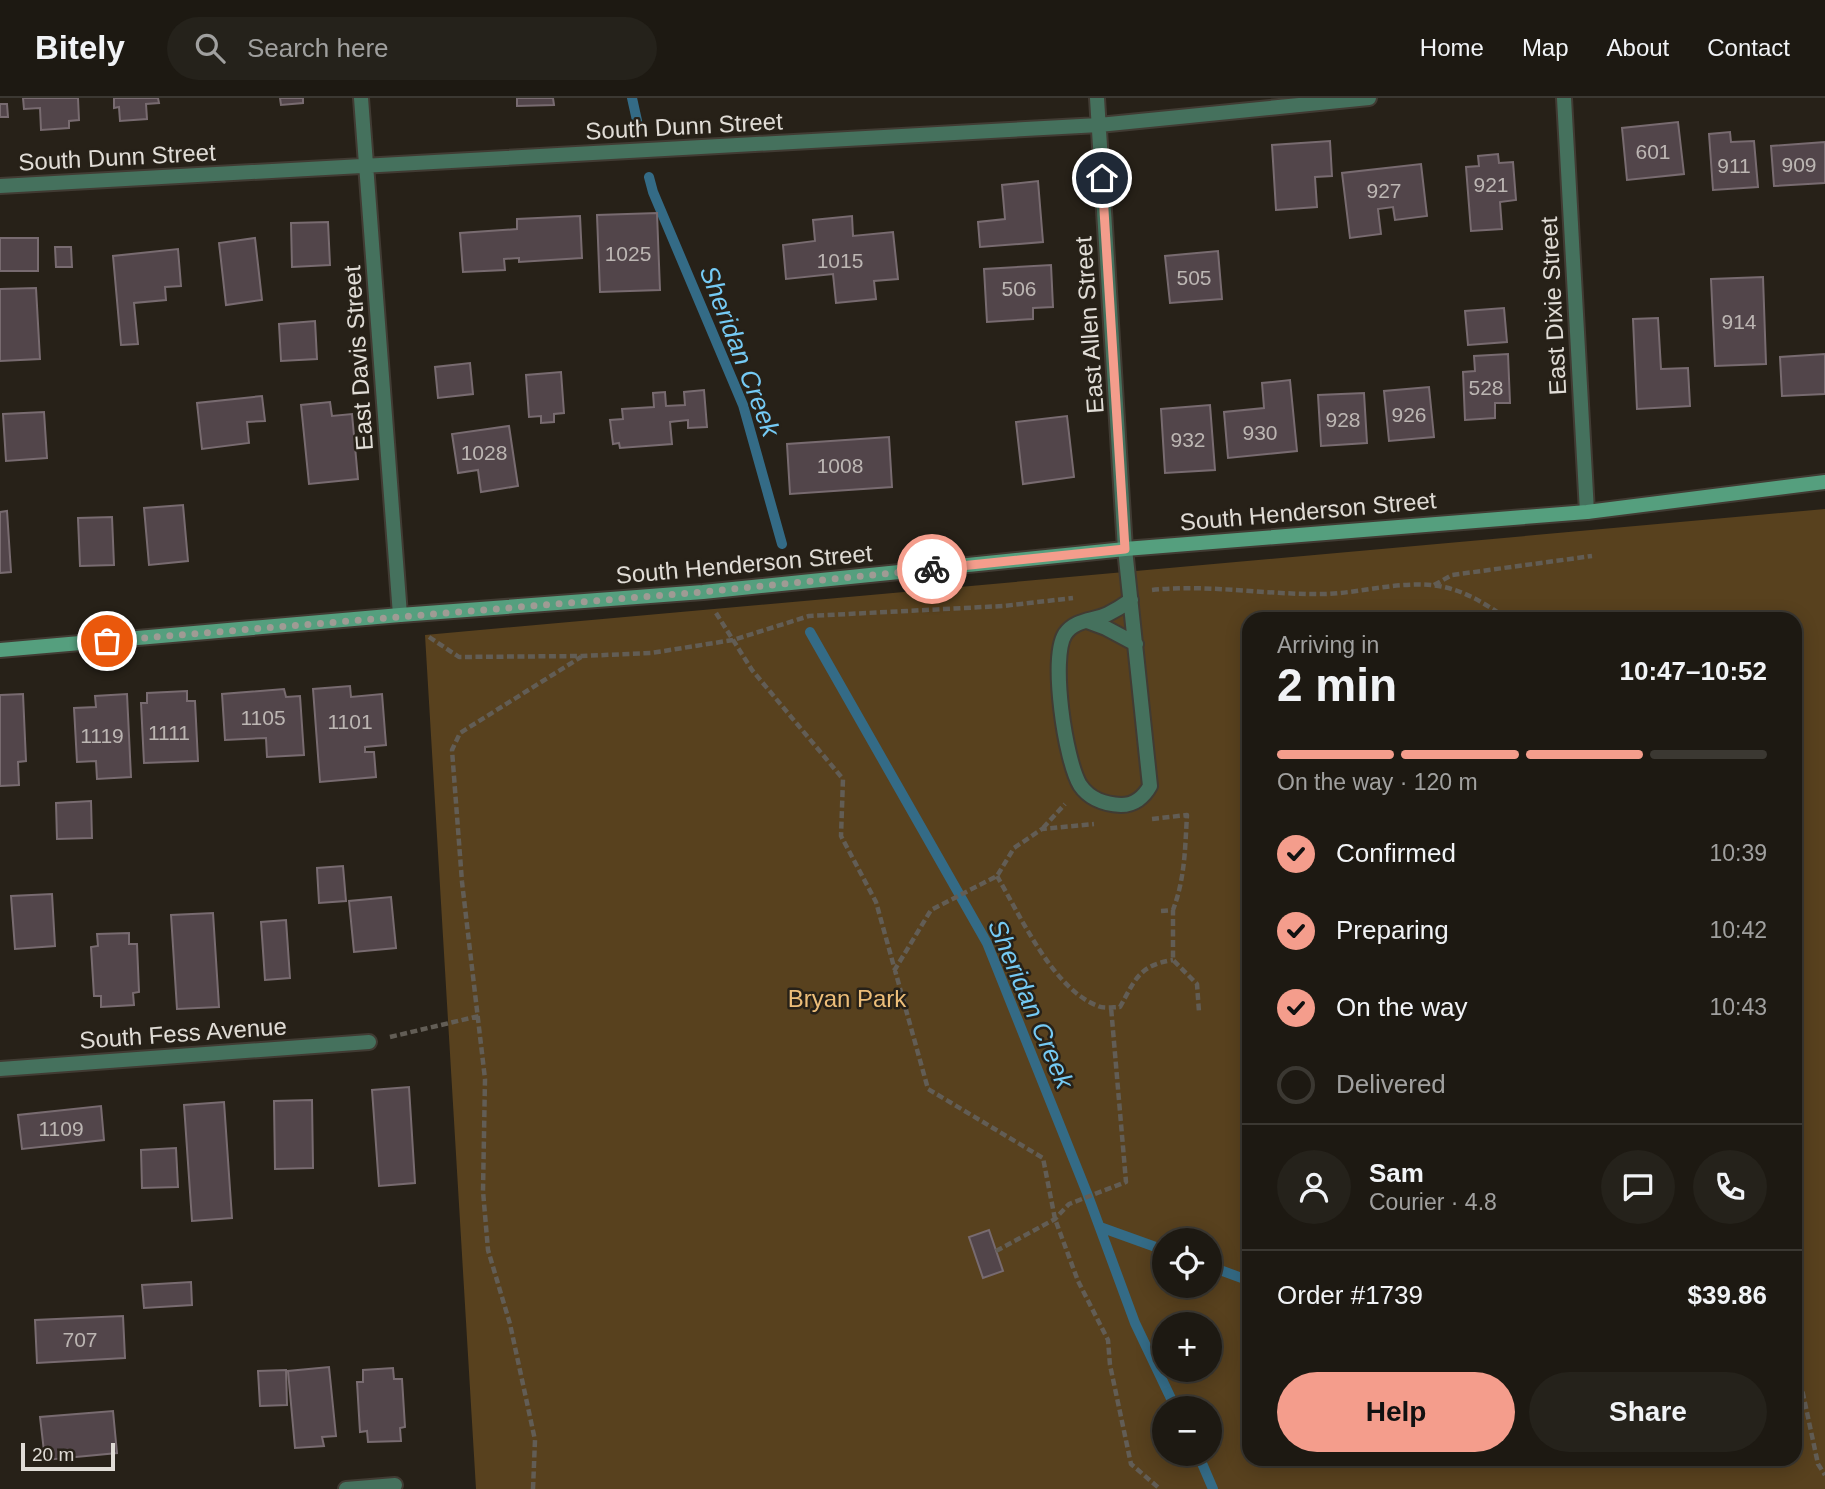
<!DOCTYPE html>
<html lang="en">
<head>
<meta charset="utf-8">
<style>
	:root { --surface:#1d1912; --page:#25221b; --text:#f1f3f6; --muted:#a0a09f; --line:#3b3832; --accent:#f49d8c }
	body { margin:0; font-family:Helvetica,sans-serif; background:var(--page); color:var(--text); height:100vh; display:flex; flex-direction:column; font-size:26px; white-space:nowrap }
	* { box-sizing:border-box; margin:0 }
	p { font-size:23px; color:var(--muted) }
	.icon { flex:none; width:38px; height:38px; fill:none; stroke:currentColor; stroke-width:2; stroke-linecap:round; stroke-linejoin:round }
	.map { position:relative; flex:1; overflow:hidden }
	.panel { position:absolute; left:1242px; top:514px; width:560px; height:854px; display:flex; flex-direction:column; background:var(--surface); border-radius:21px; box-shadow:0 4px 18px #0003,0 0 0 2px var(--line) }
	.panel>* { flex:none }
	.tools { position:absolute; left:1152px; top:1130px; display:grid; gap:14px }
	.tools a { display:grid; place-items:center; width:70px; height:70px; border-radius:50%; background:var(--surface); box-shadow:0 4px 18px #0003,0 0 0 2px var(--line); font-size:35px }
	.scale { position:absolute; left:21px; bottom:18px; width:94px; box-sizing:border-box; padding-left:7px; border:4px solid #e0dcd6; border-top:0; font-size:19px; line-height:24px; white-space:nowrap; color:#e0dcd6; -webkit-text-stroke:5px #272118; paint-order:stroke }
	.pin { position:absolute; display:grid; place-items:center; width:60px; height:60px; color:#fff; margin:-30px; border:4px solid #fff; border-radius:50%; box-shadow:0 2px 7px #0007 }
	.courier { position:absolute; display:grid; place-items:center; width:70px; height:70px; margin:-35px; border:5px solid #f49d8c; border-radius:50%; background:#fff; color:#222; box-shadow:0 2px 9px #0007 }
	.headline em { font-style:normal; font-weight:700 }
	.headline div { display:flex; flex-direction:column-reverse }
	.headline { display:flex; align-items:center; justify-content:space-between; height:119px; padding:0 35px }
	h1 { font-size:46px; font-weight:700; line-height:52px }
	.bar { display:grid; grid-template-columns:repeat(4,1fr); gap:10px 7px; align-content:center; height:84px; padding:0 35px }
	.bar i { height:9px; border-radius:5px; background:var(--line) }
	.bar .on { background:var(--accent) }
	.bar p { grid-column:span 4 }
	.line { display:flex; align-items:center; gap:18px; padding:0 35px; border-top:2px solid var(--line) }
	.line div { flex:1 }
	.round { display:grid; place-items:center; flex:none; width:74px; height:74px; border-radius:37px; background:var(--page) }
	ol { padding:0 35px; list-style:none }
	li { display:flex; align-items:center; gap:21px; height:77px }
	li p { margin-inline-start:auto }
	li .icon { padding:7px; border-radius:50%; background:var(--accent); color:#111; stroke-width:4 }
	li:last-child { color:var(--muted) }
	li i { width:38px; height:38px; border:4px solid var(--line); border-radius:50% }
	.action { display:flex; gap:14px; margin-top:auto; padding:14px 35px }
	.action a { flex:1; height:80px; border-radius:42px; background:var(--accent); color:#111; font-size:28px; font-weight:700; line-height:80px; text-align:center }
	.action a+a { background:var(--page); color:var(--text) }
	header { display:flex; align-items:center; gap:42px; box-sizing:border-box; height:98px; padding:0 35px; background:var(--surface); border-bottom:2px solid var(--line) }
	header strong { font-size:33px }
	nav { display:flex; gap:38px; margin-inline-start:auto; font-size:24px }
	.search { width:490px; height:63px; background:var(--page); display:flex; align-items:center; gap:18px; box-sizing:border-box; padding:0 24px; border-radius:38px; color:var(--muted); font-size:26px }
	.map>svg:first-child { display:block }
	.green { fill:#58411e; fill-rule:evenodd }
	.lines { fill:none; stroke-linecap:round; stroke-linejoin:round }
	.stream { stroke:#346b86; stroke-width:10 }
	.building { fill:#52454a; stroke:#786b70; stroke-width:2 }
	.lane-casing { stroke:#413b33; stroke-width:18 }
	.street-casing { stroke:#413b33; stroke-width:18 }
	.secondary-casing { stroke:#413b33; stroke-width:18 }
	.path { stroke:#625d55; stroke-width:4.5; stroke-dasharray:7 3.5; stroke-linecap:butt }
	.lane { stroke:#45715d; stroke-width:14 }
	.street { stroke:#45715d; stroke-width:14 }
	.secondary { stroke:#559f7e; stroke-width:14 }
	.done { stroke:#9f9b94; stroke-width:7; stroke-dasharray:0 12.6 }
	.route { stroke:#f49d8c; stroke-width:9 }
	.labels { text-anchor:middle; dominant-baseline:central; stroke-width:5; stroke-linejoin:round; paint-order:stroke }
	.number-label { font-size:21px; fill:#bcb6b3 }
	.street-label { font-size:24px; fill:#e0dcd6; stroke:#272118 }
	.park-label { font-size:24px; fill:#edbe79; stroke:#272118 }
	.water-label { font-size:26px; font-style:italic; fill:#75caf4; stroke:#272118 }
</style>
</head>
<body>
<header>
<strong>Bitely</strong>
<div class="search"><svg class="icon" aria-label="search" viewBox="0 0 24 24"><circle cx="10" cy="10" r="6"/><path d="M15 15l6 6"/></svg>Search here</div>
<nav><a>Home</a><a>Map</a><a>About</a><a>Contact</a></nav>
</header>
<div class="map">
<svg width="1825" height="1391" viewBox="0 0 1825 1391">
	<rect width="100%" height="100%" fill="#272118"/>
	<!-- green -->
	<path class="green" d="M1825 411V1391H476L425 537ZM1250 522H1796V1362H1250ZM1164 1143H1209V1188H1164ZM1164 1227H1209V1272H1164ZM1164 1311H1209V1356H1164Z"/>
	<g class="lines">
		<!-- stream -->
		<path class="stream" d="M632 0 638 27
			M649 79 653 94 743 307 782 446
			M810 534 987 845 1087 1095 1135 1225 1176 1311
			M1100 1129 1164 1152
			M1209 1168 1250 1183
			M1198 1356 1213 1391"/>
	</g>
	<!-- building -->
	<path class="building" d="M23 0H78L79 22 69 23V30L41 32 40 10 24 11Z
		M114 0H158L159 5 146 6 147 21 120 23 119 9 114 10Z
		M280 0H303V5L281 7Z
		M517 0H553L554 7 517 8Z
		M0 6H7L8 19H0Z
		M1678 24 1684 76 1627 82 1622 30Z
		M1730 34 1731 44 1754 43 1758 89 1713 92 1709 36Z
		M1330 43 1332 78 1315 79 1317 109 1276 112 1272 47Z
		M1825 44V85L1774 88 1771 48Z
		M1498 56 1499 65 1513 64 1516 102 1500 104 1502 131 1471 133 1466 69 1479 68 1478 58Z
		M1421 66 1427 118 1395 122 1393 109 1378 111 1381 136 1350 140 1342 75Z
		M1038 83 1043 144 980 149 978 124 1005 121 1002 87Z
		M657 115 660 192 600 194 597 117Z
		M580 118 582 160 519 164V160L504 161 505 172 463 174 460 135 517 131V121Z
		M852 118 853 138 893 134 898 181 874 183 876 201 836 205 833 176 786 181 783 147 815 143 813 122Z
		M328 124 330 167 292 169 291 125Z
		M0 140H38V173H0Z
		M255 140 262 202 226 207 219 145Z
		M55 149H71L72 169H56Z
		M178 151 181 188 165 189 166 202 134 205 138 246 121 247 113 158Z
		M1218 153 1222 201 1170 205 1165 158Z
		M1051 167 1053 209 1033 210V221L987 224 984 171Z
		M1763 179 1766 266 1715 268 1711 181Z
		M36 190 40 261 0 263V191Z
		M1504 210 1507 244 1468 247 1465 213Z
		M1658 220 1661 271 1688 270 1690 308 1637 311 1633 221Z
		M315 223 317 261 281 263 279 226Z
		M1508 256 1510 305H1495V320L1465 322 1463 274 1475 273 1474 258Z
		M1825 256V296L1782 298 1780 259Z
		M470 265 473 296 438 300 435 269Z
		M561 274 564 315 554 316V324L541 325V318L529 319 526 277Z
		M1290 282 1297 353 1228 360 1224 314 1264 310 1262 285Z
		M1429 289 1434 339 1389 343 1384 293Z
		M704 292 707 329 688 330V322L670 324 672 346 620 350 619 345 613 346 610 322 623 321 622 311 654 309 653 295 665 294 666 308 685 307 684 294Z
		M1364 295 1367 345 1321 348 1318 297Z
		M262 298 265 323 247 324 249 345 202 351 197 305Z
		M330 304 332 318 352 316 358 381 309 386 301 307Z
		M1210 307 1215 372 1165 375 1161 311Z
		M44 314 47 360 6 363 3 316Z
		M1067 318 1074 379 1023 386 1016 324Z
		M509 328 518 388 481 394 478 372 458 375 452 336Z
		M889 339 892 389 790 396 787 346Z
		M183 407 188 463 149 467 144 410Z
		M7 413 11 474 0 475V414Z
		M112 419 114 467 80 468 78 420Z
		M350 588 351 599 382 596 386 647 365 649V654H374L376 679 320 684 313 591Z
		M284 591 286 599 300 598 304 657 267 659 266 640 225 642 222 596Z
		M187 593V603H195L198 663 144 665 141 605H147V595Z
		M23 596 26 663 18 664 19 687 0 688V597Z
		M127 596 131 679 97 681 96 663 77 664 74 610 96 609 95 598Z
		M91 703 92 740 57 741 56 705Z
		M343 768 346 803 319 805 317 770Z
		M52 796 55 848 15 851 11 798Z
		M391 799 396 850 354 854 349 803Z
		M213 815 219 909 177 911 171 817Z
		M286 822 290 880 265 882 261 824Z
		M129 835V846H137L139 894 133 895 134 907 101 909V898H94L91 849 98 848 97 836Z
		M409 989 415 1085 379 1088 372 992Z
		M312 1002 313 1070 275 1071 274 1003Z
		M224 1004 232 1120 192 1123 184 1007Z
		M101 1008 104 1042 22 1051 18 1017Z
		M176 1050 178 1089 142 1090 141 1052Z
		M989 1132 1003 1173 983 1180 969 1139Z
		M191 1184 192 1207 144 1210 142 1187Z
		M123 1218 125 1260 37 1265 35 1222Z
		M329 1269 336 1338 322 1339 324 1348 295 1350 288 1273Z
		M393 1270 394 1281H402L405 1329 400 1330 401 1343 368 1344 367 1333 360 1334 357 1284H363V1272Z
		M286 1272 287 1307 260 1308 258 1273Z
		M113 1313 117 1355 45 1362 40 1319Z"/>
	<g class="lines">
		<!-- lane casing -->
		<g class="lane-casing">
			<path id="lane" d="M1125 451C1134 530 1142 609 1150 688 1144 699 1134 707 1121 707 1105 706 1090 702 1080 687 1065 662 1050 560 1065 536 1075 521 1094 523 1108 516 1116 512 1124 507 1131 502
				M1087 523 1106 530 1136 546"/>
		</g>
		<!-- street casing -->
		<g class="street-casing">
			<path id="street" d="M361 0 400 517
				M1097 0 1125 451
				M1564 0 1587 414
				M0 88 1099 27 1369 0
				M0 971 369 944
				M346 1391 395 1387"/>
		</g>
		<!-- secondary casing -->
		<g class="secondary-casing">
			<path id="secondary" d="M0 552 400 517 703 494 1125 451 1587 414 1825 384"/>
		</g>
		<!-- path -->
		<path class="path" d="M1434 487 1452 477 1592 458
			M1152 492C1209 486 1266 497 1324 496 1360 495 1395 484 1431 487 1462 490 1484 505 1509 522
			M716 515 752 572 843 681 841 738 876 804 928 991 1043 1060 1055 1121 1078 1183 1108 1242 1110 1267 1131 1366 1160 1391
			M429 539 459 559 582 558 651 555 733 542 809 518 1003 508 1073 500
			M1152 721 1187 717C1185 751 1185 780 1173 812
			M1043 730 1065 706
			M997 778C1021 819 1053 891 1098 908 1104 911 1113 909 1120 909 1135 882 1139 867 1173 862
			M1161 813 1173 812V862L1197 886 1199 914
			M894 873 931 812 997 778 1014 750 1042 731 1094 726
			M390 939 479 918
			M996 1153 1055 1121 1069 1106 1126 1084 1111 909
			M1796 1263 1818 1366 1825 1377
			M533 1391 535 1342 510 1226 488 1152 483 1093 485 981 462 784 452 652 460 635 581 559"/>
		<!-- lane -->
		<use href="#lane" class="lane"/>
		<!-- street -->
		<use href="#street" class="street"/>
		<!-- secondary -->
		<use href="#secondary" class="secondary"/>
	</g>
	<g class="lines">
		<!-- done -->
		<path class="done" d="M107 543 702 494 932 471"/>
		<!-- route -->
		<path class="route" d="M932 471 1125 451 1102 80"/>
	</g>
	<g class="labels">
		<!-- number labels -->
		<g class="number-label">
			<text x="1653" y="53">601</text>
			<text x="1799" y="66">909</text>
			<text x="1734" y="67">911</text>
			<text x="1491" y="86">921</text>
			<text x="1384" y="92">927</text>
			<text x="628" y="155">1025</text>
			<text x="840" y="162">1015</text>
			<text x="1194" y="179">505</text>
			<text x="1019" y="190">506</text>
			<text x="1739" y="223">914</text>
			<text x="1486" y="289">528</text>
			<text x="1409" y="316">926</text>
			<text x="1343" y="321">928</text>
			<text x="1260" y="334">930</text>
			<text x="1188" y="341">932</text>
			<text x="484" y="354">1028</text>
			<text x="840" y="367">1008</text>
			<text x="263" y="619">1105</text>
			<text x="350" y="623">1101</text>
			<text x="169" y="634">1111</text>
			<text x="102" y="637">1119</text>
			<text x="61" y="1030">1109</text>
			<text x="80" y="1241">707</text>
		</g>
		<!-- street labels -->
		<g class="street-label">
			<text transform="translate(684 28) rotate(-3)">South Dunn Street</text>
			<text transform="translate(117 59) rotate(-3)">South Dunn Street</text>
			<text transform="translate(1553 208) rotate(-93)">East Dixie Street</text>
			<text transform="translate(1089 227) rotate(-94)">East Allen Street</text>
			<text transform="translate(358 260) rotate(-94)">East Davis Street</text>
			<text transform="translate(1308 413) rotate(-5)">South Henderson Street</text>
			<text transform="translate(744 466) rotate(-5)">South Henderson Street</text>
			<text transform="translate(183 935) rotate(-4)">South Fess Avenue</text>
		</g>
		<!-- park labels -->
		<g class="park-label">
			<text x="847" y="900">Bryan Park</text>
		</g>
		<!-- water labels -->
		<g class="water-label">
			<text transform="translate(740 253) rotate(69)">Sheridan Creek</text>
			<text transform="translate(1031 906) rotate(67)">Sheridan Creek</text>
		</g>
	</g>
</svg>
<div class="tools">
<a><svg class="icon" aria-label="locate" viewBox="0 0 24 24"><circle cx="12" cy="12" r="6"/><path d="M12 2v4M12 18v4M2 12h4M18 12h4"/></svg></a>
<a>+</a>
<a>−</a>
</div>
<div class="scale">20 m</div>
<div class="pin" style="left:107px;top:543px;background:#ea580c"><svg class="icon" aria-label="bag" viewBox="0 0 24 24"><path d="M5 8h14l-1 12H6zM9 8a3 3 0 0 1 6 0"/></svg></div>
<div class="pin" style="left:1102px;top:80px;background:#1f2937"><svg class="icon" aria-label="home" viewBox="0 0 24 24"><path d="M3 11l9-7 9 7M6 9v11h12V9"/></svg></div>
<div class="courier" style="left:932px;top:471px"><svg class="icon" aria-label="bike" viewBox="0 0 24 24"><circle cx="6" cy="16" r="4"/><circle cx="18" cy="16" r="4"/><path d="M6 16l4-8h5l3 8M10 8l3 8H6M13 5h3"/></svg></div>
<section class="panel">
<div class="headline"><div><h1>2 min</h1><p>Arriving in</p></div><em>10:47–10:52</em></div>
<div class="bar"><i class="on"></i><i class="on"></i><i class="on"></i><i></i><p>On the way · 120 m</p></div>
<ol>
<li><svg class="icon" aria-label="check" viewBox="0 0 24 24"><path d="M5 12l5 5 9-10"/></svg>Confirmed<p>10:39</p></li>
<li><svg class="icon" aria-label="check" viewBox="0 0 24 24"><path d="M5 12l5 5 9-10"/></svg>Preparing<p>10:42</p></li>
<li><svg class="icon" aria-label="check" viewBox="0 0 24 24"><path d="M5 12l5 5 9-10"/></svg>On the way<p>10:43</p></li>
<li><i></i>Delivered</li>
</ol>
<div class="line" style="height:126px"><a class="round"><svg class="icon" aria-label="person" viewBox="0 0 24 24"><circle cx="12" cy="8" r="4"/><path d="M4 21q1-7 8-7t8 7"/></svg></a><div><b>Sam</b><p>Courier · 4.8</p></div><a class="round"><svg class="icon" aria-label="chat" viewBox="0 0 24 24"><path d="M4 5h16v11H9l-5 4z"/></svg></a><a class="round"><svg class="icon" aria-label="phone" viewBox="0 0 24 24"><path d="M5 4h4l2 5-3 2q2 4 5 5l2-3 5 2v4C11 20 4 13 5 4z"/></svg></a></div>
<div class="line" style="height:91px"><div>Order #1739</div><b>$39.86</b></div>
<div class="action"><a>Help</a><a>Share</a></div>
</section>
</div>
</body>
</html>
